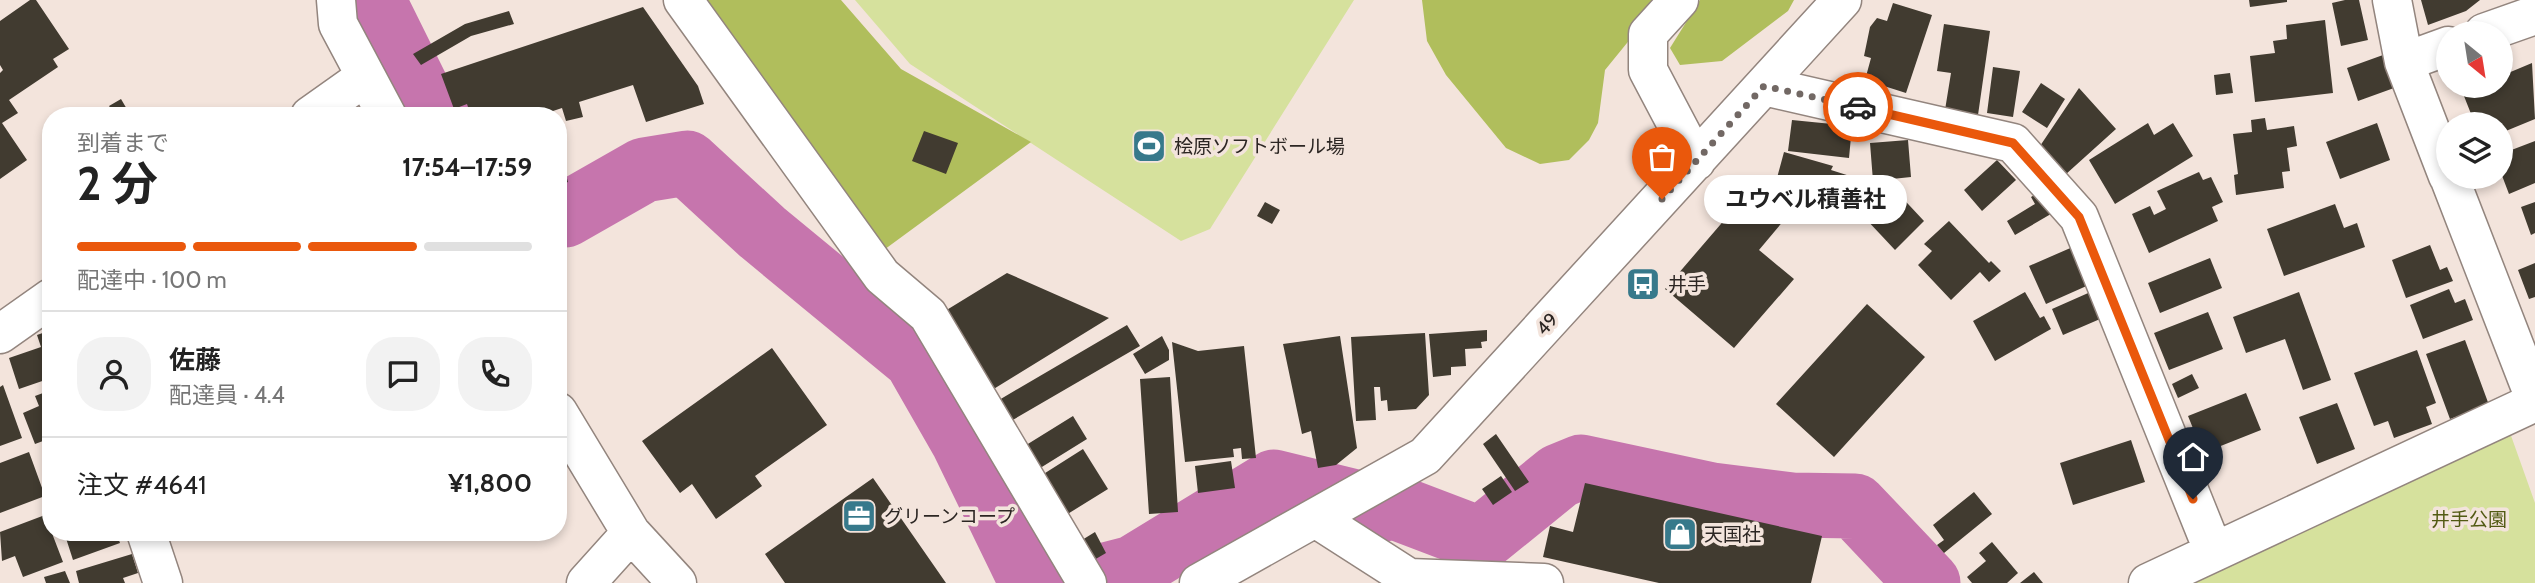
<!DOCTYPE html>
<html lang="ja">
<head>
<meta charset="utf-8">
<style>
	:root { --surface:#fff; --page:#f2f2f2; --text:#222; --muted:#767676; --line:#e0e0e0; --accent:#ea580c }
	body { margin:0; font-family:Cabin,"Noto Sans JP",sans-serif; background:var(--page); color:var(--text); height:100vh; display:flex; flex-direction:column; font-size:26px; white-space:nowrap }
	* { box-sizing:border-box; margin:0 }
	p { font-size:23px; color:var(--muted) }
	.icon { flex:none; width:38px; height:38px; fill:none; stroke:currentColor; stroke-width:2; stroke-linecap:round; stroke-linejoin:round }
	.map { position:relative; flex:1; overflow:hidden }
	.side { position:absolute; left:42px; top:107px; width:525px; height:434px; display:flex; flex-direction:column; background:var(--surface); border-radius:28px; box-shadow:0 4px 10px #0003 }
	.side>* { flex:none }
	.needle { width:46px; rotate:150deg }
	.fabs { position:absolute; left:2436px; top:21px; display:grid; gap:14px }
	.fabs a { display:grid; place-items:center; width:77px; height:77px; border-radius:50%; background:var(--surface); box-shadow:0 4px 10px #0003; font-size:35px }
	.pin { position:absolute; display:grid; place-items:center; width:60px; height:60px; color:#fff; margin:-72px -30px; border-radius:50% 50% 50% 0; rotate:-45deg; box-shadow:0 0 7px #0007 }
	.pin .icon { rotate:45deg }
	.courier { position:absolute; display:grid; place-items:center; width:70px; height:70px; margin:-35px; border:5px solid #ea580c; border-radius:50%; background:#fff; color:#222; box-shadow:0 2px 9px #0007 }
	.bubble { position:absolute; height:49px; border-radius:24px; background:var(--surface); box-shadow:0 4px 10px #0003; font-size:23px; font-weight:700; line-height:49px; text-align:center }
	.overview em { font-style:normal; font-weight:700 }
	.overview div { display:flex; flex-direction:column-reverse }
	.overview { display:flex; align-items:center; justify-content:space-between; height:119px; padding:0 35px }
	h1 { font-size:46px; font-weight:700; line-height:52px }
	.bar { display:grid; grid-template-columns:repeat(4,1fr); gap:10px 7px; align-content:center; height:84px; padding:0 35px }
	.bar i { height:9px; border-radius:5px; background:var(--line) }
	.bar .on { background:var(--accent) }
	.bar p { grid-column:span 4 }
	.line { display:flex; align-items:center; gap:18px; padding:0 35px; border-top:2px solid var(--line) }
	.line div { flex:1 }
	.round { display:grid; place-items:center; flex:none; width:74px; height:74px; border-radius:28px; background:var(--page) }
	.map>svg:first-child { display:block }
	.green { fill:#d6e19d }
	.forest { fill:#b0be5c }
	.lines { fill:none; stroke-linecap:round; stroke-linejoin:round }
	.river { stroke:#c675ad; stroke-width:65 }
	.building { fill:#413b30 }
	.minor-casing { stroke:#93857e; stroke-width:41 }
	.minor { stroke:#fff; stroke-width:38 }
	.done { stroke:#726864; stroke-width:7; stroke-dasharray:0 12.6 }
	.route { stroke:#ea580c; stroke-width:9 }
	.labels { text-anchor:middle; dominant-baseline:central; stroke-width:7; stroke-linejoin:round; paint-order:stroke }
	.poi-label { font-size:19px; fill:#2c2623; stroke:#f3e4dc; text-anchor:start }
	.street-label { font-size:19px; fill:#2c2623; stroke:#f3e4dc }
	.park-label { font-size:19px; fill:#525a13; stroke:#f3e4dc }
</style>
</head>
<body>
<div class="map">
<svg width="2535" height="583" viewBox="0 0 2535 583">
	<rect width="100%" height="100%" fill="#f3e4dc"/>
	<!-- green -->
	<path class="green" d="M855 0H1354L1210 229 1181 241 910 64Z
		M2509 430 2535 503V583H2190Z"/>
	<!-- forest -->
	<path class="forest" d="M701 0H841L901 69 1031 142 877 255Z
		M1422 0H1662L1605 70 1598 123 1589 140 1569 160 1540 164 1506 148 1446 75 1427 41Z
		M1700 0H1794L1788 11 1722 61 1680 65 1670 48Z"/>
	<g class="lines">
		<!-- river -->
		<path class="river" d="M373 0 420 95 439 116
			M558 210 565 215 644 170 687 163 762 232 916 359 963 441 1032 583
			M1075 583 1133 568 1274 482 1384 509 1395 507 1466 534 1475 544 1559 476 1581 467 1712 495 1792 505 1855 506 1928 583"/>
	</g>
	<!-- building -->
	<path class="building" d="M30 0H36L69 49 53 59 58 67 9 100 18 113 2 123 27 160 0 179V73L3 70 0 65V21Z
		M2249 0H2287V2L2250 7Z
		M2345 0H2359L2368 40 2341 46 2332 3Z
		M2421 0H2480L2466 11 2428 25Z
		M1893 3 1932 15 1906 93 1865 80 1871 58 1864 56 1870 27 1877 18 1887 21Z
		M643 7 698 86 704 104 646 122 633 85 579 102 583 117 566 121 562 108 538 116H471L467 104 454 109 441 74Z
		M509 11 514 24 471 36 421 65 413 54 465 24Z
		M2325 20 2333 93 2255 102 2250 56 2275 53 2273 41 2287 39 2286 25Z
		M1944 24 1990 31 1978 115 1945 110 1951 73 1937 71Z
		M2383 55 2394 88 2358 101 2347 68Z
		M2532 63 2535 119 2501 133V124H2475L2462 91 2476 86H2501V76Z
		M1993 67 2020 71 2013 117 1987 113Z
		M2230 73 2233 93 2216 95 2214 75Z
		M2041 83 2065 99 2047 128 2022 112Z
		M2079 88 2116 129 2065 175 2040 146Z
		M121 99 131 116H116L109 106Z
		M2265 118 2267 130 2294 126 2297 146 2287 148 2290 171 2282 172 2284 188 2236 195 2234 175 2238 174 2233 134 2252 132 2251 120Z
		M1792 120 1852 126 1849 158 1788 151Z
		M2148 123 2154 135 2173 123 2193 156 2115 204 2089 160Z
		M2377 123 2390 160 2340 179 2326 142Z
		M924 131 958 143 946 174 912 161Z
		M1908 140 1911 177 1873 181 1870 143Z
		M2535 141V183L2509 194 2501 173V154Z
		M1784 152 1833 166 1831 170 1853 177 1843 209 1774 189Z
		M1997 160 2016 180 1982 211 1964 190Z
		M563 164 568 182 558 186V166Z
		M2199 172 2203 180 2211 177 2223 202 2212 207 2218 221 2149 253 2132 214 2150 206 2154 215 2166 209 2157 191Z
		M1751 189 1785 219 1759 250 1794 279 1734 348 1665 289Z
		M1894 189 1924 221 1895 250 1865 218Z
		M2043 190 2056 211 2015 235 2007 221 2035 204 2031 197Z
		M1265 202 1280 210 1272 224 1257 216Z
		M2535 202V233L2531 235 2521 207Z
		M2335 204 2344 228 2357 223 2365 247 2284 276 2267 229Z
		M1949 221 1989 263 1991 261 2001 271 1989 282 1980 272 1951 300 1918 265 1932 251 1924 244Z
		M2430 245 2440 270 2447 267 2453 281 2406 298 2392 260Z
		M2075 246 2091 284 2046 304 2029 266Z
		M2210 258 2222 288 2160 313 2148 283Z
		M2535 263V297L2529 299 2518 270Z
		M1007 273 1109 318 992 390 945 311Z
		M2449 289 2455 303 2465 299 2473 320 2423 339 2410 305Z
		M2095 290 2107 316 2063 335 2052 309Z
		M2025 292 2040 318 2044 316 2051 329 1995 361 1973 321Z
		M2299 292 2331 380 2303 390 2285 339 2246 353 2233 317Z
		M1867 304 1925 357 1834 457 1776 404Z
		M2208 312 2223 349 2169 370 2154 333Z
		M1127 325 1140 346 1011 421 999 400Z
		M51 330V378L19 389 9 358 41 347 37 335Z
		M1487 330V341L1481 342 1482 348 1465 349 1466 366 1451 367V375L1433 377 1429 334Z
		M1425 333 1429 395 1416 409 1388 411 1387 400 1381 401 1380 387H1374L1376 420 1356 421 1351 337Z
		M1162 336 1169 350V360L1145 374 1133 354Z
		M1340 336 1357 448 1336 465 1318 468 1311 431 1302 434 1283 344Z
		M2465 340 2489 405 2450 419 2426 354Z
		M1172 342 1198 351 1244 346 1256 458 1242 459 1241 448 1233 449 1234 457 1185 462Z
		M772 348 827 425 755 476 762 486 716 519 692 484 680 493 642 441Z
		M2417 350 2436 403 2426 407 2432 424 2394 438 2388 421 2374 426 2354 373Z
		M2192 374 2199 388 2178 398 2172 384Z
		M1170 377 1178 512 1149 514 1140 379Z
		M3 385 22 438 0 446V387Z
		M51 390V438L35 444 23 413 39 406 35 396Z
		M2246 393 2261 430 2203 453 2188 416Z
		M2337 403 2355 449 2317 464 2299 417Z
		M1073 416 1087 439 1037 470 1023 447Z
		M1496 434 1529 482 1515 491 1483 444Z
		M2131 440 2145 482 2073 505 2060 463Z
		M1083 449 1108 489 1066 515 1042 475Z
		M29 452 45 496 0 513V463Z
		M51 461V490H50L42 463Z
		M1231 461 1235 488 1198 493 1195 466Z
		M1501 476 1512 492 1493 505 1482 489Z
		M873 478 946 583H785L765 554Z
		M1585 483 1822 536 1811 583H1659L1543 557 1550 526 1573 532Z
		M1974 492 1992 514 1944 553 1937 545 1944 540 1933 525Z
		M45 515 63 562 23 577 15 556 2 561 0 532Z
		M64 532H116L120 543 73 560Z
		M1095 532 1106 553 1094 560 1082 540Z
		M1992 542 2018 573 2007 583H1972L1967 577 1986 561 1979 553Z
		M132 554 138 573 123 578 125 583H79L76 571Z
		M65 571 70 583H46L44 577Z
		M2034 572 2043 583H2020Z"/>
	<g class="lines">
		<!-- minor casing -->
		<g class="minor-casing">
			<path id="minor" d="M336 0 338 24 387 116
				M683 0 882 276 928 315 1087 583
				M1679 0 1648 34V70L1696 161
				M2392 0 2404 62 2448 176
				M2484 33 2535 15
				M2404 62 2448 46
				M1764 86 2013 143 2079 217 2213 550
				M310 116 365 77
				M2449 177 2535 399
				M0 334 51 298
				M558 412 631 533 677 583
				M1317 519 1409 578 1544 583
				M146 532 163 583
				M586 583 631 533
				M1199 583 1425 456 1842 0
				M2148 583 2535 402"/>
		</g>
		<!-- minor -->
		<use href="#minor" class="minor"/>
	</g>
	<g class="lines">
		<!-- done -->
		<path class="done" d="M1662 199 1764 86 1858 107"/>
		<!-- route -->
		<path class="route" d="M1858 107 2013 143 2079 217 2193 499"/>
	</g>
	<!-- icons -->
	<defs>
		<g id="stadium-square" transform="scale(1.75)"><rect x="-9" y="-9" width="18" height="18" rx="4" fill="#37798b" stroke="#f3e4dc"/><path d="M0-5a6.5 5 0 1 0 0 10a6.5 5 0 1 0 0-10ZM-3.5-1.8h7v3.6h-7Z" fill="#fff"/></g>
		<g id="bus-square" transform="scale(1.75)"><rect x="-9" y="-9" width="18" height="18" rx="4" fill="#37798b" stroke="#f3e4dc"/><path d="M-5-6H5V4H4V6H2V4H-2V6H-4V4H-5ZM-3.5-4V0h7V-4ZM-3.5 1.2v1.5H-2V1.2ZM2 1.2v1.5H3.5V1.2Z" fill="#fff"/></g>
		<g id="office-square" transform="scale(1.75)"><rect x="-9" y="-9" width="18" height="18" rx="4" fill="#37798b" stroke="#f3e4dc"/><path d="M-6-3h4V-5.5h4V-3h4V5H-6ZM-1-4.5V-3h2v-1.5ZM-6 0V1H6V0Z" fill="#fff"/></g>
		<g id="shop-square" transform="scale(1.75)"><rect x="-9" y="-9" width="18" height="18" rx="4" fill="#37798b" stroke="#f3e4dc"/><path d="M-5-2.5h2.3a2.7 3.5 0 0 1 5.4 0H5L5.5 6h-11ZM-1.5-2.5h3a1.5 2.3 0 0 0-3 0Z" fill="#fff"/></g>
	</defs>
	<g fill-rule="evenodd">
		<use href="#stadium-square" x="1149" y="146"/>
		<use href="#bus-square" x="1643" y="284"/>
		<use href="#office-square" x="859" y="516"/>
		<use href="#shop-square" x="1680" y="534"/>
	</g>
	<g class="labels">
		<!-- poi labels -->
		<g class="poi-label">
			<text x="1174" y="146">桧原ソフトボール場</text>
			<text x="1668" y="284">井手</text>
			<text x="884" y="516">グリーンコープ</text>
			<text x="1704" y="534">天国社</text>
		</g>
		<!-- street labels -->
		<g class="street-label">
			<text transform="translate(1547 324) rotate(-47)">49</text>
		</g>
		<!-- park labels -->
		<g class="park-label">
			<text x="2469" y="519">井手公園</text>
		</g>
	</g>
</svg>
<div class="fabs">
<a><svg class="needle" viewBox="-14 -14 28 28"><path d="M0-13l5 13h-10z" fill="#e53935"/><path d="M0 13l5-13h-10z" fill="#767676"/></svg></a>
<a><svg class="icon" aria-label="layers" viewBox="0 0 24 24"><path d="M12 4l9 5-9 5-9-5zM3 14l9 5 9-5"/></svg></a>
</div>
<div class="pin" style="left:1662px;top:199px;background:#ea580c"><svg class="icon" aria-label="bag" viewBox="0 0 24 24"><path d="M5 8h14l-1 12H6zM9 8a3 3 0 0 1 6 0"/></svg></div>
<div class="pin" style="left:2193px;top:499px;background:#1f2937"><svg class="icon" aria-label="home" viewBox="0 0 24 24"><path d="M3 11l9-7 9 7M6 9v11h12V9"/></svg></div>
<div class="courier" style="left:1858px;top:107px"><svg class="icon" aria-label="car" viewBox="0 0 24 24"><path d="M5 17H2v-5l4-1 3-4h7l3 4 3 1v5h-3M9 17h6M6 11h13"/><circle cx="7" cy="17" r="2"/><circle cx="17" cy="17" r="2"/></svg></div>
<div class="bubble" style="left:1704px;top:175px;width:203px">ユウベル積善社</div>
<section class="side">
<div class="overview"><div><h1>2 分</h1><p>到着まで</p></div><em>17:54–17:59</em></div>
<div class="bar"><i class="on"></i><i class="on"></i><i class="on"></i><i></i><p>配達中 · 100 m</p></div>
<div class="line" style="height:126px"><a class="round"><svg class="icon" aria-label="person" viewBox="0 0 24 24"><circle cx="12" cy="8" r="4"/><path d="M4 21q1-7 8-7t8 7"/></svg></a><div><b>佐藤</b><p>配達員 · 4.4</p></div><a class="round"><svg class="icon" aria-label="chat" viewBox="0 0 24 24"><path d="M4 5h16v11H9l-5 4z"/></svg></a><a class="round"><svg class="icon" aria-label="phone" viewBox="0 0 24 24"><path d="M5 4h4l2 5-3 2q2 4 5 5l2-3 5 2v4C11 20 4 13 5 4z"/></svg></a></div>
<div class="line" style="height:91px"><div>注文 #4641</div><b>¥1,800</b></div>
</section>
</div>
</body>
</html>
